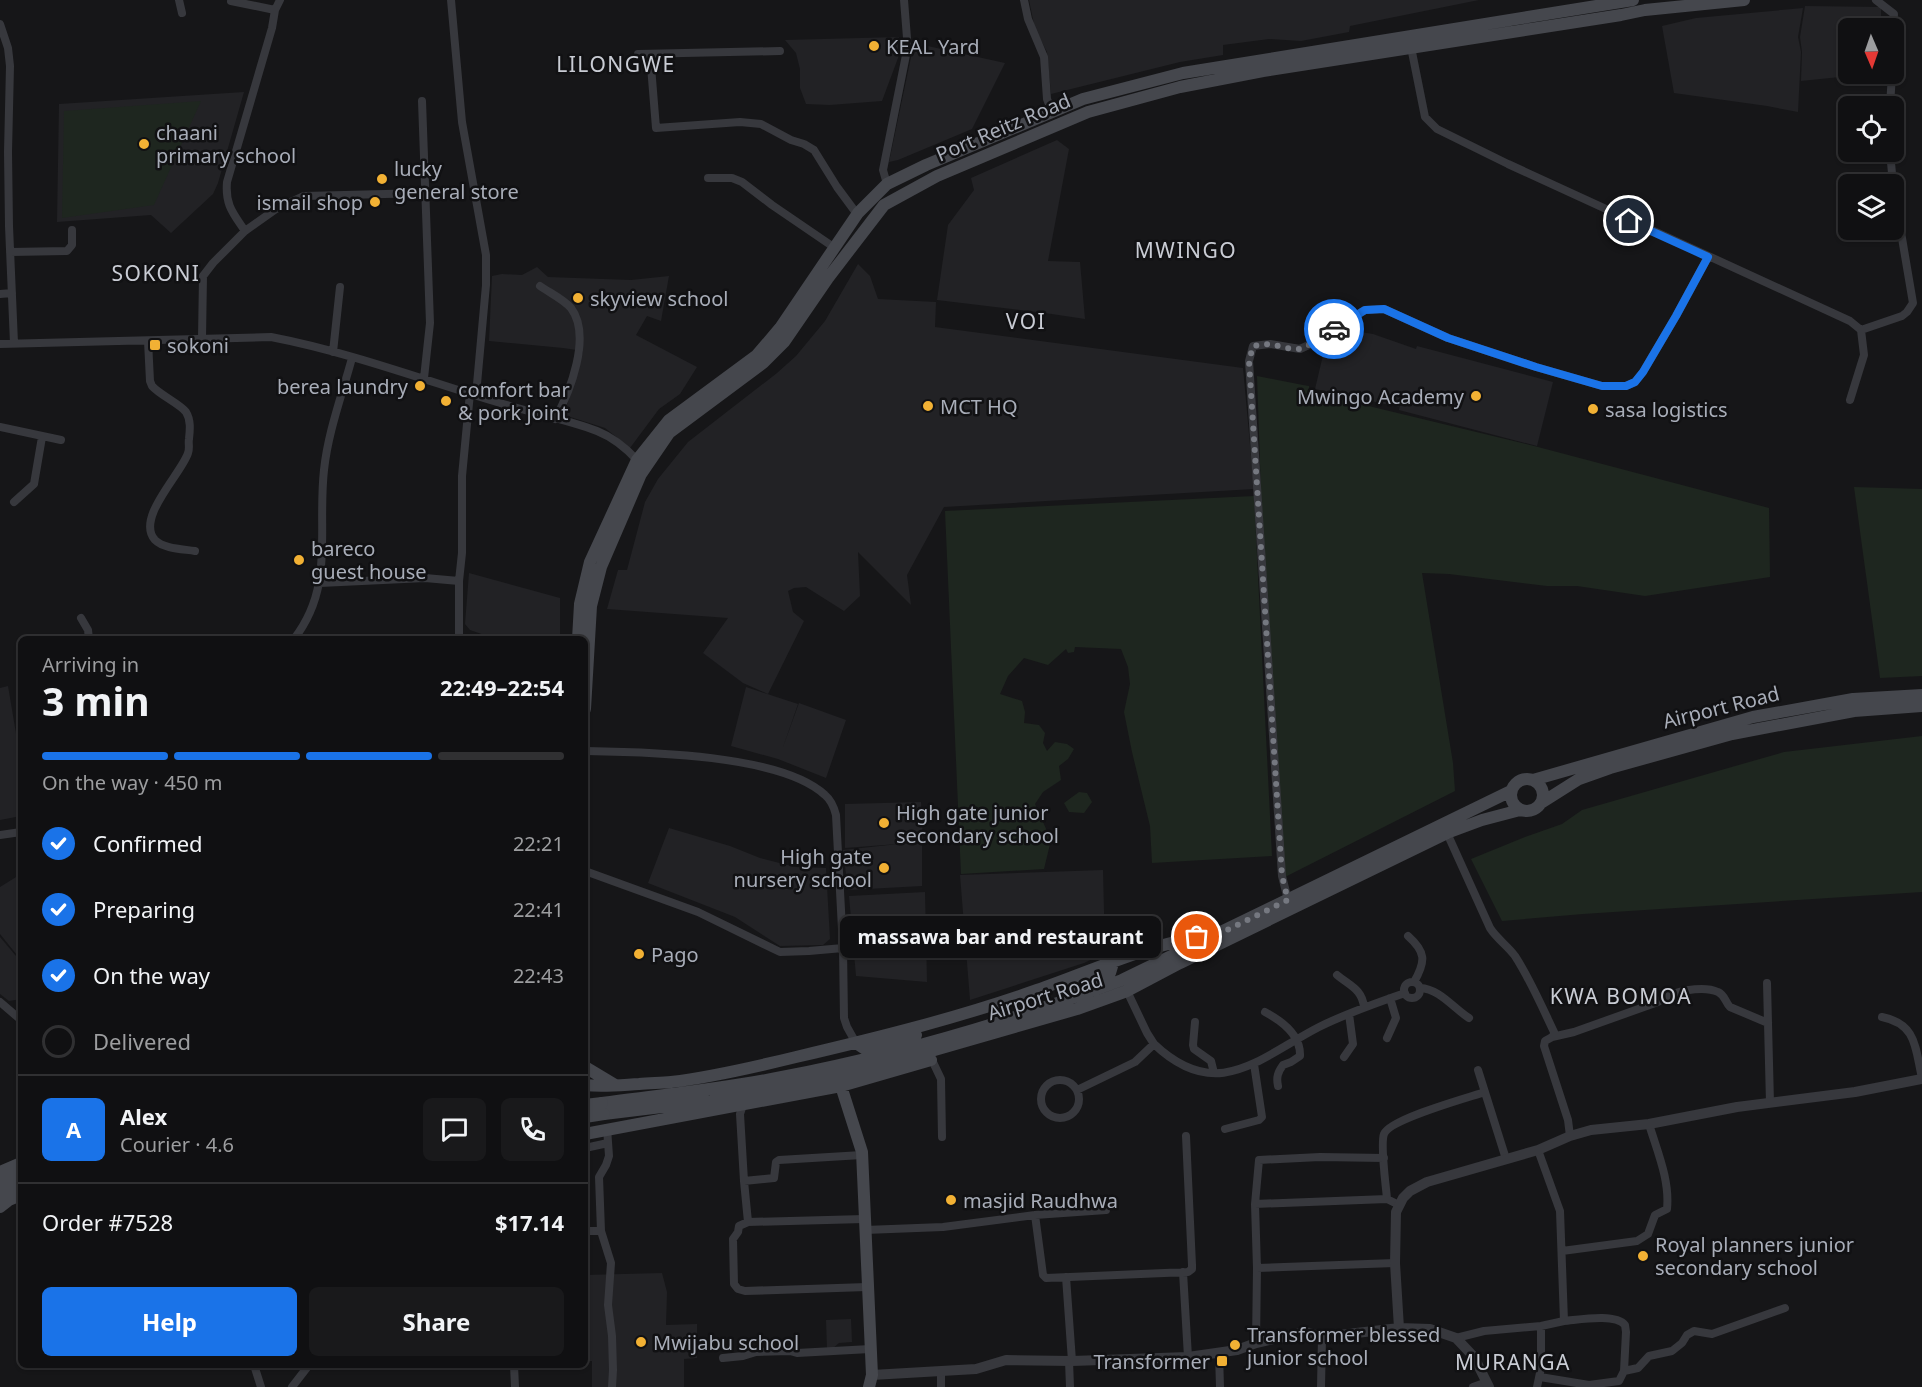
<!DOCTYPE html>
<html lang="en">
<head>
<meta charset="utf-8">
<style>
	:root { --surface:#101012; --page:#19191b; --text:#f1f3f6; --muted:#9c9d9f; --line:#303032; --accent:#1a73e8 }
	body { margin:0; font-family:"Noto Sans",sans-serif; background:var(--page); color:var(--text); height:100vh; display:flex; flex-direction:column; font-size:22px; white-space:nowrap }
	* { box-sizing:border-box; margin:0 }
	p { font-size:20px; color:var(--muted) }
	.icon { flex:none; width:33px; height:33px; fill:none; stroke:currentColor; stroke-width:2; stroke-linecap:round; stroke-linejoin:round }
	.map { position:relative; flex:1; overflow:hidden }
	.panel { position:absolute; left:18px; top:636px; width:570px; height:732px; display:flex; flex-direction:column; background:var(--surface); border-radius:9px; box-shadow:0 2px 4px #0004,0 0 0 2px var(--line) }
	.panel>* { flex:none }
	.needle { width:39px; rotate:178deg }
	.buttons { position:absolute; left:1838px; top:18px; display:grid; gap:12px }
	.buttons a { display:grid; place-items:center; width:66px; height:66px; border-radius:9px; background:var(--surface); box-shadow:0 2px 4px #0004,0 0 0 2px var(--line); font-size:30px }
	.pin { position:absolute; display:grid; place-items:center; width:51px; height:51px; color:#fff; margin:-26px; border:3px solid #fff; border-radius:50%; box-shadow:0 2px 6px #0007 }
	.courier { position:absolute; display:grid; place-items:center; width:60px; height:60px; margin:-30px; border:4px solid #1a73e8; border-radius:50%; background:#fff; color:#222; box-shadow:0 2px 8px #0007 }
	.bubble { position:absolute; height:42px; border-radius:9px; background:var(--surface); box-shadow:0 2px 4px #0004,0 0 0 2px var(--line); font-size:20px; font-weight:700; line-height:42px; text-align:center }
	.head em { font-style:normal; font-weight:700 }
	.head div { display:flex; flex-direction:column-reverse }
	.head { display:flex; align-items:center; justify-content:space-between; height:102px; padding:0 24px }
	h1 { font-size:39px; font-weight:700; line-height:45px }
	.bar { display:grid; grid-template-columns:repeat(4,1fr); gap:9px 6px; align-content:center; height:72px; padding:0 24px }
	.bar i { height:8px; border-radius:4px; background:var(--line) }
	.bar .active { background:var(--accent) }
	.bar p { grid-column:span 4 }
	.line { display:flex; align-items:center; gap:15px; padding:0 24px; border-top:2px solid var(--line) }
	.line div { flex:1 }
	.round { display:grid; place-items:center; flex:none; width:63px; height:63px; border-radius:9px; background:var(--page) }
	ol { padding:0 24px; list-style:none }
	li { display:flex; align-items:center; gap:18px; height:66px }
	li p { margin-inline-start:auto }
	li .icon { padding:6px; border-radius:50%; background:var(--accent); color:#fff; stroke-width:4 }
	li:last-child { color:var(--muted) }
	li i { width:33px; height:33px; border:3px solid var(--line); border-radius:50% }
	.action { display:flex; gap:12px; margin-top:auto; padding:12px 24px }
	.action a { flex:1; height:69px; border-radius:9px; background:var(--accent); color:#fff; font-size:24px; font-weight:700; line-height:69px; text-align:center }
	.action a+a { background:var(--page); color:var(--text) }
	.map>svg:first-child { display:block }
	.built { fill:#222225 }
	.green { fill:#1e261f }
	.lines { fill:none; stroke-linecap:round; stroke-linejoin:round }
	.minor { stroke:#37383d; stroke-width:8 }
	.tertiary { stroke:#37383d; stroke-width:10 }
	.secondary { stroke:#45474d; stroke-width:12 }
	.secondary-bridge { stroke:#45474d; stroke-width:12 }
	.done { stroke:#757880; stroke-width:6; stroke-dasharray:0 10.8 }
	.route { stroke:#1a73e8; stroke-width:8 }
	.poi-dot { fill:#f2b134; stroke:#111113; stroke-width:2 }
	.labels { text-anchor:middle; dominant-baseline:central; stroke-width:5; stroke-linejoin:round; paint-order:stroke }
	.poi-label { font-size:20px; fill:#a8adb8; stroke:#111113; text-anchor:start }
	.street-label { font-size:20px; fill:#a8adb8; stroke:#111113 }
	.neighbourhood-label { font-size:21px; letter-spacing:1.5px; fill:#c9ccd4; stroke:#111113 }
</style>
</head>
<body>
<div class="map">
<svg width="1922" height="1387" viewBox="0 0 1922 1387">
	<rect width="100%" height="100%" fill="#161618"/>
	<!-- built -->
	<path class="built" d="M1029 0H1479L1350 26 1349 32 1301 41 1269 39 1223 45V55L1180 62 1051 94 1047 52 1035 29Z
		M1805 6 1881 7V28H1848V74H1869L1801 81 1802 52 1800 37Z
		M1803 8 1798 37 1801 52 1798 112 1767 106 1674 93 1662 26 1696 18Z
		M899 37 901 50 882 101 830 105 806 104 800 88V69L796 53 785 40Z
		M914 43 1005 63 972 129 898 160 889 162Z
		M244 92 218 183 213 194 171 233 151 215 57 222 59 104Z
		M1057 140 1069 149 1048 261 1080 262 1085 319 1045 313 937 300 948 225 974 190 971 178Z
		M858 264 870 276 878 299 936 302 935 327 1243 368 1254 489 944 507 907 575 911 605 858 552 860 596 844 611 806 587 794 588 788 591 793 612 804 621 768 694 743 683 703 653 728 618 607 609 618 570H627L645 502 658 479 688 442 777 373 796 356 825 321Z
		M537 267 548 277 631 280 669 276 661 321 647 316 636 335 697 367 680 394 659 409 630 448 605 428 564 415 583 351 563 348 489 341 492 276 502 274 522 275Z
		M1348 330 1373 334 1416 349 1417 346 1553 382 1537 446 1399 410 1401 400 1399 407 1315 389 1324 351Z
		M469 573 560 598V639H496L470 630 465 624Z
		M8 686 21 763V816L0 820V688Z
		M746 687 798 704 782 750 799 703 846 720 826 778 778 759 731 746Z
		M921 802 923 842 922 843V886L848 890 843 850 898 844 845 848V804Z
		M669 828 730 846 760 858 795 867 826 868 830 939 823 945 780 946 735 917 648 883Z
		M1103 870 1105 953 1084 963 970 1000 960 875Z
		M21 874V960L0 934V887Z
		M925 892 927 982 856 976 849 896Z
		M0 937 21 962V999L9 1001 0 994Z
		M662 1273 667 1292 666 1325 697 1324V1358L684 1359V1387H592V1361H585V1275Z
		M851 1319 852 1342 839 1343 832 1349H827L826 1320Z"/>
	<!-- green -->
	<path class="green" d="M201 101 154 205 62 218 64 111Z
		M1257 376 1303 385 1309 386V391L1323 395 1538 447 1769 508 1770 577 1645 596 1577 586H1547L1449 574 1422 573 1453 763 1455 791 1285 877 1262 521Z
		M1854 487 1922 489V676L1880 678Z
		M1254 496 1272 856 1152 863 1150 826 1132 752 1124 712 1130 684 1128 667 1121 649 1075 647 1074 652 1068 653 1066 649 1048 665 1024 658 1008 676 1000 694 1022 701 1025 712 1024 723 1039 725 1045 733 1043 743 1047 751 1055 742 1067 744 1074 749 1068 759 1059 766 1061 780 1043 792 1035 804 1051 840 1044 869 961 874 945 511Z
		M1922 736V892L1583 914 1502 921 1471 859 1525 837 1562 824 1582 810 1784 752Z
		M1079 792 1087 793 1092 802 1084 813 1069 812 1064 803Z"/>
	<g class="lines">
		<!-- minor -->
		<path class="minor" d="M179 0 182 13
			M451 0 462 122 486 255V285L476 395
			M1024 0 1028 19 1044 57 1047 99 1052 112
			M1876 0 1894 14 1893 28
			M231 1 275 10
			M0 24 8 48 10 66 8 152 9 226 14 343
			M1411 47 1425 117 1437 129 1508 164 1850 321 1861 330 1864 355 1850 400
			M638 54 780 51
			M650 54 656 128 740 122 761 124 791 140 804 144 814 150 837 187 854 210 858 213
			M422 101 430 323 424 378
			M1890 106 1892 74
			M1890 152 1893 184
			M708 178H732L742 182 772 205 835 248
			M887 184 883 170 906 55 907 38 904 0
			M245 231C233 213 225 205 227 182L272 28 275 10 280 0
			M10 252 67 251 72 245V230
			M540 286C550 293 563 299 571 308 592 336 570 392 555 419
			M0 294 12 293
			M1861 330 1902 316 1907 312 1913 303 1893 185
			M202 338 203 276 213 263 245 231 276 209 304 196 425 193
			M148 341 150 381 152 386C160 395 180 404 186 412 191 420 190 430 189 439 188 443 190 448 188 453 182 473 135 518 155 540 164 549 183 549 195 551
			M0 344 271 337C349 352 424 380 500 403 531 413 566 419 597 431 612 437 626 448 637 460
			M333 352 340 287
			M0 427 61 440
			M14 502 34 484 42 437
			M320 583 425 578 459 581
			M81 618 88 630 89 639
			M294 639C335 586 317 532 324 470 328 432 342 395 352 358
			M459 639V581L462 553V476L470 393
			M585 751C645 752 781 754 825 795 831 800 834 807 836 815L843 948 844 1018 847 1027 856 1043
			M1447 833 1490 928C1497 939 1508 946 1515 956 1530 979 1542 1007 1554 1032V1036L1545 1041 1544 1046 1568 1120 1570 1136
			M0 835 21 832
			M585 871 698 912 780 952 809 951 843 948
			M1288 900 1282 876 1249 361 1253 346 1270 344 1300 349 1311 344 1365 310 1384 309 1448 338 1536 367 1602 386H1626L1635 382 1643 372 1676 316 1708 257
			M1408 936C1426 952 1426 961 1414 982
			M1337 975C1350 986 1362 989 1364 1007
			M1404 990a8 8 0 1 1 16 0a8 8 0 1 1-16 0Z
			M1767 983 1770 1103
			M1420 988C1440 989 1453 1008 1469 1018
			M0 1002 21 1020
			M1265 1012C1282 1021 1301 1035 1300 1056L1291 1062 1283 1065C1278 1072 1276 1077 1278 1086
			M1882 1017C1917 1024 1915 1048 1922 1078
			M1195 1022 1193 1045 1194 1049 1211 1061 1214 1073
			M1552 1037 1574 1032 1658 1002C1671 991 1703 985 1718 992 1725 995 1725 1002 1730 1007L1768 1023
			M1387 1038 1396 1018 1390 998
			M1154 1044C1217 1104 1259 1058 1319 1027 1347 1013 1376 1003 1405 993
			M1344 1057 1353 1044 1349 1014
			M932 1060 941 1079 942 1137
			M1478 1070 1506 1159
			M1041 1099a19 19 0 1 1 38 0a19 19 0 1 1-38 0Z
			M1077 1090 1135 1062 1154 1044 1147 1033 1127 991
			M743 1105 740 1114 744 1181 748 1222
			M607 1128 609 1156 606 1165 599 1177 601 1231 611 1263 608 1305 612 1336 613 1370 612 1387
			M1225 1129 1259 1120 1262 1117 1254 1064
			M585 1148 608 1143
			M1538 1150 1560 1211 1564 1321C1578 1320 1615 1313 1625 1325L1626 1332 1624 1371 1619 1381 1589 1385 1540 1377
			M744 1181 774 1178 776 1162 779 1160 862 1155
			M1387 1199C1386 1186 1380 1144 1384 1134 1390 1119 1467 1098 1485 1092
			M1255 1204 1387 1199 1399 1205
			M1035 1215 1043 1275 1046 1278 1188 1272 1192 1269V1265L1186 1136
			M864 1219 748 1222 739 1226 738 1232 733 1239 734 1284 738 1289 745 1291 867 1287
			M865 1230 943 1227 1035 1215 1106 1210
			M585 1231H601
			M1562 1251 1637 1241 1648 1234 1655 1215 1667 1209C1670 1180 1657 1151 1649 1124
			M1257 1268 1395 1263
			M1183 1272 1188 1357
			M1066 1277 1072 1361
			M1456 1338 1484 1331 1541 1326 1564 1321
			M1256 1343 1257 1268 1255 1204 1259 1160 1320 1157 1384 1158
			M1219 1353 1220 1387
			M723 1358 743 1356 756 1352 790 1351 797 1353 870 1349
			M1069 1361 1070 1387
			M254 1365 261 1387
			M514 1365 515 1387
			M1624 1371 1638 1368 1649 1356 1672 1351 1682 1343 1687 1335 1694 1331 1712 1334 1785 1308
			M941 1372V1387
			M292 1387 309 1365
			M1321 1387 1322 1337
			M1473 1387 1487 1382
			M1537 1387 1541 1368V1326"/>
		<!-- tertiary -->
		<path class="tertiary" d="M1399 1328 1395 1263 1396 1212 1403 1198 1410 1191 1427 1182 1538 1150 1570 1136 1591 1130 1649 1124 1737 1107 1855 1092 1922 1079
			M872 1375 976 1369 1006 1360 1072 1361 1188 1357 1237 1350 1256 1343 1306 1332 1322 1337 1399 1328 1430 1329 1456 1338 1474 1357 1489 1387"/>
		<!-- secondary -->
		<path class="secondary" d="M578 639 580 604 590 562 637 460 669 420 757 355 780 328 858 213 887 184 926 165 1083 99 1183 73 1633 0
			M585 709 591 606 601 567 641 474 669 433 763 363 784 342 828 278 884 205 937 176 1088 112 1180 87 1263 71 1621 15 1645 10 1744 0
			M1511 795a16 16 0 1 1 32 0a16 16 0 1 1-32 0Z
			M1533 780 1753 717 1853 699 1922 695
			M1541 803 1579 779 1610 768 1732 734 1854 711 1922 706
			M1067 988 1110 973 1113 963
			M856 1043 865 1049 916 1035
			M585 1067 615 1085
			M585 1085C603 1087 621 1085 639 1084 650 1083 661 1083 671 1082 713 1077 755 1067 796 1057 877 1038 958 1018 1037 990 1092 971 1146 945 1205 936
			M841 1086 862 1152 872 1375 869 1387
			M602 1103C662 1095 722 1089 782 1077 897 1055 1012 1021 1122 980L1511 791
			M604 1114 711 1101 785 1088 893 1062 1077 1009 1127 991 1180 963 1447 833 1482 820 1520 810
			M585 1134 841 1086 931 1060
			M0 1172 21 1163
			M0 1182 21 1172
			M0 1194 21 1183
			M0 1207 9 1200 21 1195"/>
		<!-- secondary-bridge -->
		<path class="secondary-bridge" d="M585 1105 602 1103
			M585 1117 604 1114"/>
	</g>
	<g class="lines">
		<!-- done -->
		<path class="done" d="M1197 937 1219 934 1288 900 1282 876 1249 361 1253 346 1270 344 1292 349H1300L1311 344 1334 329"/>
		<!-- route -->
		<path class="route" d="M1334 329 1365 310 1384 309 1448 338 1536 367 1602 386H1626L1635 382 1643 372 1676 316 1708 257 1629 221"/>
	</g>
	<!-- markers -->
	<g class="poi-dot">
		<circle cx="874" cy="46" r="6"/>
		<circle cx="144" cy="144" r="6"/>
		<circle cx="382" cy="179" r="6"/>
		<circle cx="375" cy="202" r="6"/>
		<circle cx="578" cy="298" r="6"/>
		<rect x="149" y="339" width="12" height="12" rx="3"/>
		<circle cx="420" cy="386" r="6"/>
		<circle cx="1476" cy="396" r="6"/>
		<circle cx="446" cy="401" r="6"/>
		<circle cx="928" cy="406" r="6"/>
		<circle cx="1593" cy="409" r="6"/>
		<circle cx="299" cy="560" r="6"/>
		<circle cx="884" cy="823" r="6"/>
		<circle cx="884" cy="868" r="6"/>
		<circle cx="639" cy="954" r="6"/>
		<circle cx="951" cy="1200" r="6"/>
		<circle cx="1643" cy="1256" r="6"/>
		<circle cx="641" cy="1342" r="6"/>
		<circle cx="1235" cy="1345" r="6"/>
		<rect x="1216" y="1355" width="12" height="12" rx="3"/>
	</g>
	<g class="labels">
		<!-- poi labels -->
		<g class="poi-label">
			<text x="886" y="46">KEAL Yard</text>
			<text x="156" y="132">chaani<tspan x="156" dy="23">primary school</tspan></text>
			<text x="394" y="168">lucky<tspan x="394" dy="23">general store</tspan></text>
			<text x="363" y="202" text-anchor="end">ismail shop</text>
			<text x="590" y="298">skyview school</text>
			<text x="167" y="345">sokoni</text>
			<text x="408" y="386" text-anchor="end">berea laundry</text>
			<text x="458" y="389">comfort bar<tspan x="458" dy="23">&amp; pork joint</tspan></text>
			<text x="1464" y="396" text-anchor="end">Mwingo Academy</text>
			<text x="940" y="406">MCT HQ</text>
			<text x="1605" y="409">sasa logistics</text>
			<text x="311" y="548">bareco<tspan x="311" dy="23">guest house</tspan></text>
			<text x="896" y="812">High gate junior<tspan x="896" dy="23">secondary school</tspan></text>
			<text x="872" y="856" text-anchor="end">High gate<tspan x="872" dy="23">nursery school</tspan></text>
			<text x="651" y="954">Pago</text>
			<text x="963" y="1200">masjid Raudhwa</text>
			<text x="1655" y="1244">Royal planners junior<tspan x="1655" dy="23">secondary school</tspan></text>
			<text x="1247" y="1334">Transformer blessed<tspan x="1247" dy="23">junior school</tspan></text>
			<text x="653" y="1342">Mwijabu school</text>
			<text x="1210" y="1361" text-anchor="end">Transformer</text>
		</g>
		<!-- street labels -->
		<g class="street-label">
			<text transform="translate(1003 127) rotate(-23)">Port Reitz Road</text>
			<text transform="translate(1721 707) rotate(-14)">Airport Road</text>
			<text transform="translate(1045 996) rotate(-17)">Airport Road</text>
		</g>
		<!-- neighbourhood labels -->
		<g class="neighbourhood-label">
			<text x="616" y="64">LILONGWE</text>
			<text x="1186" y="250">MWINGO</text>
			<text x="156" y="273">SOKONI</text>
			<text x="1026" y="321">VOI</text>
			<text x="1621" y="996">KWA BOMOA</text>
			<text x="1513" y="1362">MURANGA</text>
		</g>
	</g>
</svg>
<div class="buttons">
<a><svg class="needle" viewBox="-14 -14 28 28"><path d="M0-13l5 13h-10z" fill="#e53935"/><path d="M0 13l5-13h-10z" fill="#9c9d9f"/></svg></a>
<a><svg class="icon" aria-label="locate" viewBox="0 0 24 24"><circle cx="12" cy="12" r="6"/><path d="M12 2v4M12 18v4M2 12h4M18 12h4"/></svg></a>
<a><svg class="icon" aria-label="layers" viewBox="0 0 24 24"><path d="M12 4l9 5-9 5-9-5zM3 14l9 5 9-5"/></svg></a>
</div>
<div class="pin" style="left:1197px;top:937px;background:#ea580c"><svg class="icon" aria-label="bag" viewBox="0 0 24 24"><path d="M5 8h14l-1 12H6zM9 8a3 3 0 0 1 6 0"/></svg></div>
<div class="pin" style="left:1629px;top:221px;background:#1f2937"><svg class="icon" aria-label="home" viewBox="0 0 24 24"><path d="M3 11l9-7 9 7M6 9v11h12V9"/></svg></div>
<div class="courier" style="left:1334px;top:329px"><svg class="icon" aria-label="car" viewBox="0 0 24 24"><path d="M5 17H2v-5l4-1 3-4h7l3 4 3 1v5h-3M9 17h6M6 11h13"/><circle cx="7" cy="17" r="2"/><circle cx="17" cy="17" r="2"/></svg></div>
<div class="bubble" style="left:840px;top:916px;width:321px">massawa bar and restaurant</div>
<section class="panel">
<div class="head"><div><h1>3 min</h1><p>Arriving in</p></div><em>22:49–22:54</em></div>
<div class="bar"><i class="active"></i><i class="active"></i><i class="active"></i><i></i><p>On the way · 450 m</p></div>
<ol>
<li><svg class="icon" aria-label="check" viewBox="0 0 24 24"><path d="M5 12l5 5 9-10"/></svg>Confirmed<p>22:21</p></li>
<li><svg class="icon" aria-label="check" viewBox="0 0 24 24"><path d="M5 12l5 5 9-10"/></svg>Preparing<p>22:41</p></li>
<li><svg class="icon" aria-label="check" viewBox="0 0 24 24"><path d="M5 12l5 5 9-10"/></svg>On the way<p>22:43</p></li>
<li><i></i>Delivered</li>
</ol>
<div class="line" style="height:108px"><b class="round" style="background:var(--accent);color:#fff">A</b><div><b>Alex</b><p>Courier · 4.6</p></div><a class="round"><svg class="icon" aria-label="chat" viewBox="0 0 24 24"><path d="M4 5h16v11H9l-5 4z"/></svg></a><a class="round"><svg class="icon" aria-label="phone" viewBox="0 0 24 24"><path d="M5 4h4l2 5-3 2q2 4 5 5l2-3 5 2v4C11 20 4 13 5 4z"/></svg></a></div>
<div class="line" style="height:78px"><div>Order #7528</div><b>$17.14</b></div>
<div class="action"><a>Help</a><a>Share</a></div>
</section>
</div>
</body>
</html>
